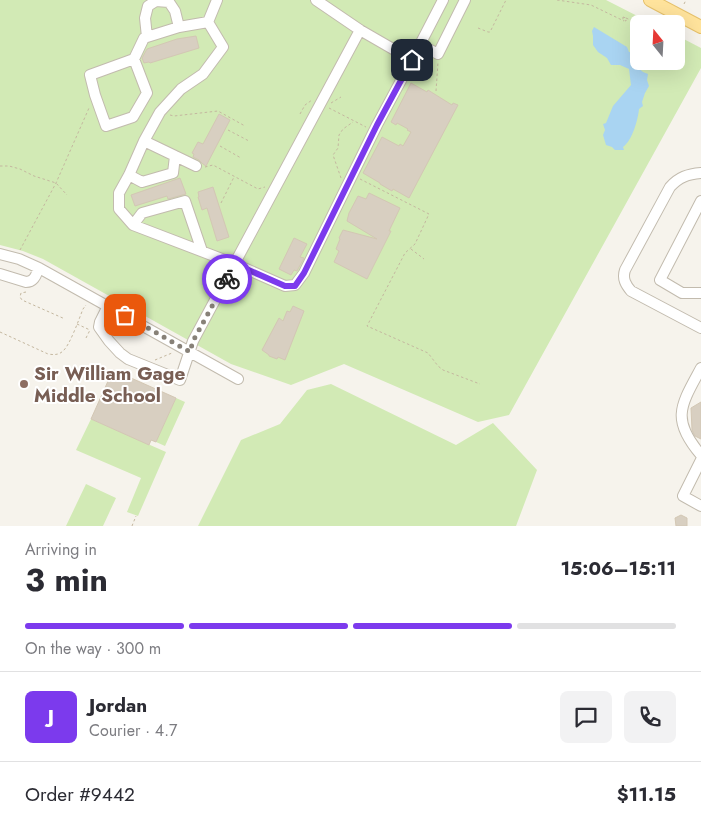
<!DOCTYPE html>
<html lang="en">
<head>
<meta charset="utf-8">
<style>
	:root { --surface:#fff; --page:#f2f2f3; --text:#2b2b33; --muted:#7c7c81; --line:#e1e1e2; --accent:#7c3aed }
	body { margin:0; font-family:Jost,sans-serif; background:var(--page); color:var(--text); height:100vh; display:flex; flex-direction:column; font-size:19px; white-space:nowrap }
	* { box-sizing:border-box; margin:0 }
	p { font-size:16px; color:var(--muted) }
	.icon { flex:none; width:28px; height:28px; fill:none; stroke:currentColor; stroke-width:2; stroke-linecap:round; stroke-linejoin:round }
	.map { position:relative; height:526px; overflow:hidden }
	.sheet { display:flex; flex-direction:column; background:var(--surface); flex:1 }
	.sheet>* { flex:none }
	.needle { width:32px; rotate:342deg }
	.tools { position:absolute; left:630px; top:15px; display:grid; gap:10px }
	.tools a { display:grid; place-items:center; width:55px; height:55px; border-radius:8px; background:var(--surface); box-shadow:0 5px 20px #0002; font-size:25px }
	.pin { position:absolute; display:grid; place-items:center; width:42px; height:42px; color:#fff; margin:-21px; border-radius:10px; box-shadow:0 2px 8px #0006 }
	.courier { position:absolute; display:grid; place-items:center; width:50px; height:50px; margin:-25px; border:4px solid #7c3aed; border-radius:50%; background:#fff; color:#222; box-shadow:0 1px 6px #0007 }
	.summary em { font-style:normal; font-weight:700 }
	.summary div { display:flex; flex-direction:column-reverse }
	.summary { display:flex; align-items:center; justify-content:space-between; height:85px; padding:0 25px }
	h1 { font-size:32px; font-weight:700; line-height:38px }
	.bar { display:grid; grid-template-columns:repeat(4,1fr); gap:8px 5px; align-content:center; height:60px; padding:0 25px }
	.bar i { height:6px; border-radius:4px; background:var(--line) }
	.bar .selected { background:var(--accent) }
	.bar p { grid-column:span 4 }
	.line { display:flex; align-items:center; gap:12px; padding:0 25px; border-top:1px solid var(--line) }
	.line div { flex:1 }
	.round { display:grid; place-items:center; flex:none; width:52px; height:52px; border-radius:8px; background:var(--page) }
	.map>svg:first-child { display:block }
	.green { fill:#d2eab5 }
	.water { fill:#a9d4f2 }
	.building { fill:#d8cfc1; stroke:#d3c7b4 }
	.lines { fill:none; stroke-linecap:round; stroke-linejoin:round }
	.minor-casing { stroke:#c2bbae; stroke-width:12 }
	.major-casing { stroke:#e6c16a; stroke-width:14 }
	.path { stroke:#c4b79f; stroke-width:1; stroke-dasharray:2.5 2.5; stroke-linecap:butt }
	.minor { stroke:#fff; stroke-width:10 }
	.major { stroke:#ffe39c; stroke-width:12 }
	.done { stroke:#878178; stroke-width:5; stroke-dasharray:0 9 }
	.route { stroke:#7c3aed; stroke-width:6 }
	.education-dot { fill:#8d6e63; stroke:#fff; stroke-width:2 }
	.labels { text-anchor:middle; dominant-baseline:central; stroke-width:4; stroke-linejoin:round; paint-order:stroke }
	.education-label { font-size:19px; font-weight:bold; fill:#785e54; stroke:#fff; text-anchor:start }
</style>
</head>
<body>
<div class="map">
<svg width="701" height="526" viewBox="0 0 701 526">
	<rect width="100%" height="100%" fill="#f6f3ec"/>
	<!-- green -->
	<path class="green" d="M0 0H606L653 24H639V61H676V35L701 48V68L509 415 478 422 344 364 291 385 231 364 43 259 23 251 0 245Z
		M331 384 456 445 493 423 537 470 516 526H198L241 440 280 424 307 390Z
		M176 398 185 402 165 446 156 442Z
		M91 419 166 452 138 516 127 512 141 478 76 450Z
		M86 484 116 498 103 526H66Z"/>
	<!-- water -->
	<path class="water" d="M594 27 627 47 629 52H632L637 58 636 66 643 72 648 74 647 80 649 86 645 93 642 102 643 106 639 109C638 120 632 141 623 147L624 150H615L612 147 606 145 603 135 605 130 603 124 606 123 613 106 631 85 629 69 620 65H611L607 58 598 52 593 45V36L592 31Z"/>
	<!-- building -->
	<path class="building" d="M196 36 199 48 150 63 149 62 144 63 142 58 147 49 177 39Z
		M411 83 427 92 428 90 452 105 453 103 458 105 409 198 393 189 392 191 380 184V183L363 173 382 137 399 146 400 144 403 146 411 132 407 130 408 129 397 123 396 125 391 122Z
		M219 114 230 120 206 166 203 164 199 160 193 157 194 154 192 153 198 142 203 144Z
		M180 178 186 194 168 199 167 196 135 206 131 195Z
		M213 187 229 237 217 241 207 208 202 210 198 197H199L198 192Z
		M369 193 400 208 389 231H391L367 279 334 262 339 251 336 249 340 239 339 238 343 230 377 239 347 221 349 213 358 196 366 199Z
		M294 238 307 244 300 257 304 258 298 269 297 271 294 270 291 275 279 269Z
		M293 306 304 311 285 360 278 357 277 359 269 356V355L262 350 279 318 283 321 287 311 290 312Z
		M113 370 176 398 156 442 151 440 149 445 91 419Z
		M701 402V439L695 436 692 430 691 408Z
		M681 515 687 518V526H676L675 518Z"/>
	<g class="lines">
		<!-- minor casing -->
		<g class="minor-casing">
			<path id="minor" d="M217 0 208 22 223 47 203 74 181 89 160 112 144 141 129 175 119 193V209L133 225 235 264 285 286 295 285 304 273 377 125 412 60 360 30
				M156 1 169 2 175 11 179 27
				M147 37 145 18 148 6 156 1V0
				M421 45 438 54 465 0
				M134 59 147 93 133 117 106 126 95 95 90 75 134 59 144 38 147 37 179 27 208 22
				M412 60 443 0
				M144 141 196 166
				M701 173C688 174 679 177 670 187L625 270C622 279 626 285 631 291L701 328
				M129 175 142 182 173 173 175 156
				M701 201 660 280 682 293H701
				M133 225 142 213 185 201 202 251
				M0 254 19 259 39 268 238 379
				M0 274 26 282C35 282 36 274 39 268
				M108 306 100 322 99 327 109 341 120 353 128 359 180 380 193 341 360 30 316 0
				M701 368C681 405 670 419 701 455
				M701 460 683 496 701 506"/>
		</g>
		<!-- major casing -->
		<g class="major-casing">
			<path id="major" d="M650 0 701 27"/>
		</g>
		<!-- path -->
		<path class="path" d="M557 0 591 5 624 21
			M684 4 686 0
			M623 17 626 18V21L623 20Z
			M626 18 639 24
			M478 28 488 32H490L506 0
			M667 61H671
			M436 91 438 62
			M331 103 341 97
			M329 108 366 127
			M300 114 305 105 312 100
			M170 115 174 116 218 111 245 126
			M228 130 249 141
			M220 146 241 158
			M0 166H9L20 169 34 176 56 183 67 195
			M205 167 213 165 258 189 265 187
			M341 178 333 155 338 148 339 135 343 129 353 122
			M360 179 429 214 415 244 405 253 367 326 428 353 438 366 443 370 480 384
			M221 203 234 177
			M411 249 424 259
			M20 250 56 183 89 108
			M26 292 21 293 20 297 22 300 65 319
			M77 324 90 330
			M0 332 48 354C54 355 59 355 63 351 70 345 79 319 83 309L86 305
			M86 338 90 330
			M155 360 172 353
			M132 526 136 516"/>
		<!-- minor -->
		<use href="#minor" class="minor"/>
		<!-- major -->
		<use href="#major" class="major"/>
	</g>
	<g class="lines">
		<!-- done -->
		<path class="done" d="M125 315 190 352 193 341 227 279"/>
		<!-- route -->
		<path class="route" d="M227 279 235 264 285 286H295L304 273 377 125 412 60"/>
	</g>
	<!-- markers -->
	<circle class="education-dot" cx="24" cy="384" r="5"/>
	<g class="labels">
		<!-- education labels -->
		<g class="education-label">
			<text x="34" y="373">Sir William Gage<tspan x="34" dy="22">Middle School</tspan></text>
		</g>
	</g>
</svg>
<div class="tools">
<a><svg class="needle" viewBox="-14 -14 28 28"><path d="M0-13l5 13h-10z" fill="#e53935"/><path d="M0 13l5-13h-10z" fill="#7c7c81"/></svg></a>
</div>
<div class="pin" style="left:125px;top:315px;background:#ea580c"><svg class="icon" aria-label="bag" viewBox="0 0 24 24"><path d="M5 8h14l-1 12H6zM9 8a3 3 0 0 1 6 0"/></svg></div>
<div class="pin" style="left:412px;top:60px;background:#1f2937"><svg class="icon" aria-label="home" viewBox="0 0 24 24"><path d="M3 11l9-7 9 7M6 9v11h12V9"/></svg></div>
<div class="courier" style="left:227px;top:279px"><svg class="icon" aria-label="bike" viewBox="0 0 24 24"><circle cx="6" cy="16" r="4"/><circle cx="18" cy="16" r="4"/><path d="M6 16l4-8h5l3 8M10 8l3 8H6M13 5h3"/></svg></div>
</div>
<section class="sheet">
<div class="summary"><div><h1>3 min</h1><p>Arriving in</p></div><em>15:06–15:11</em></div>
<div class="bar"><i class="selected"></i><i class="selected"></i><i class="selected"></i><i></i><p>On the way · 300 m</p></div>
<div class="line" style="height:90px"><b class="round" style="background:var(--accent);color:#fff">J</b><div><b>Jordan</b><p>Courier · 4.7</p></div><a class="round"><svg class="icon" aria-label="chat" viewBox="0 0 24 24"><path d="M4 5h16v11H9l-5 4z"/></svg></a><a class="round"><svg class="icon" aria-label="phone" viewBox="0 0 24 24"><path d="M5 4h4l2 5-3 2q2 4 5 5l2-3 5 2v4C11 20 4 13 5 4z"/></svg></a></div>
<div class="line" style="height:65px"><div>Order #9442</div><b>$11.15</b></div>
</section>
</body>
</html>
